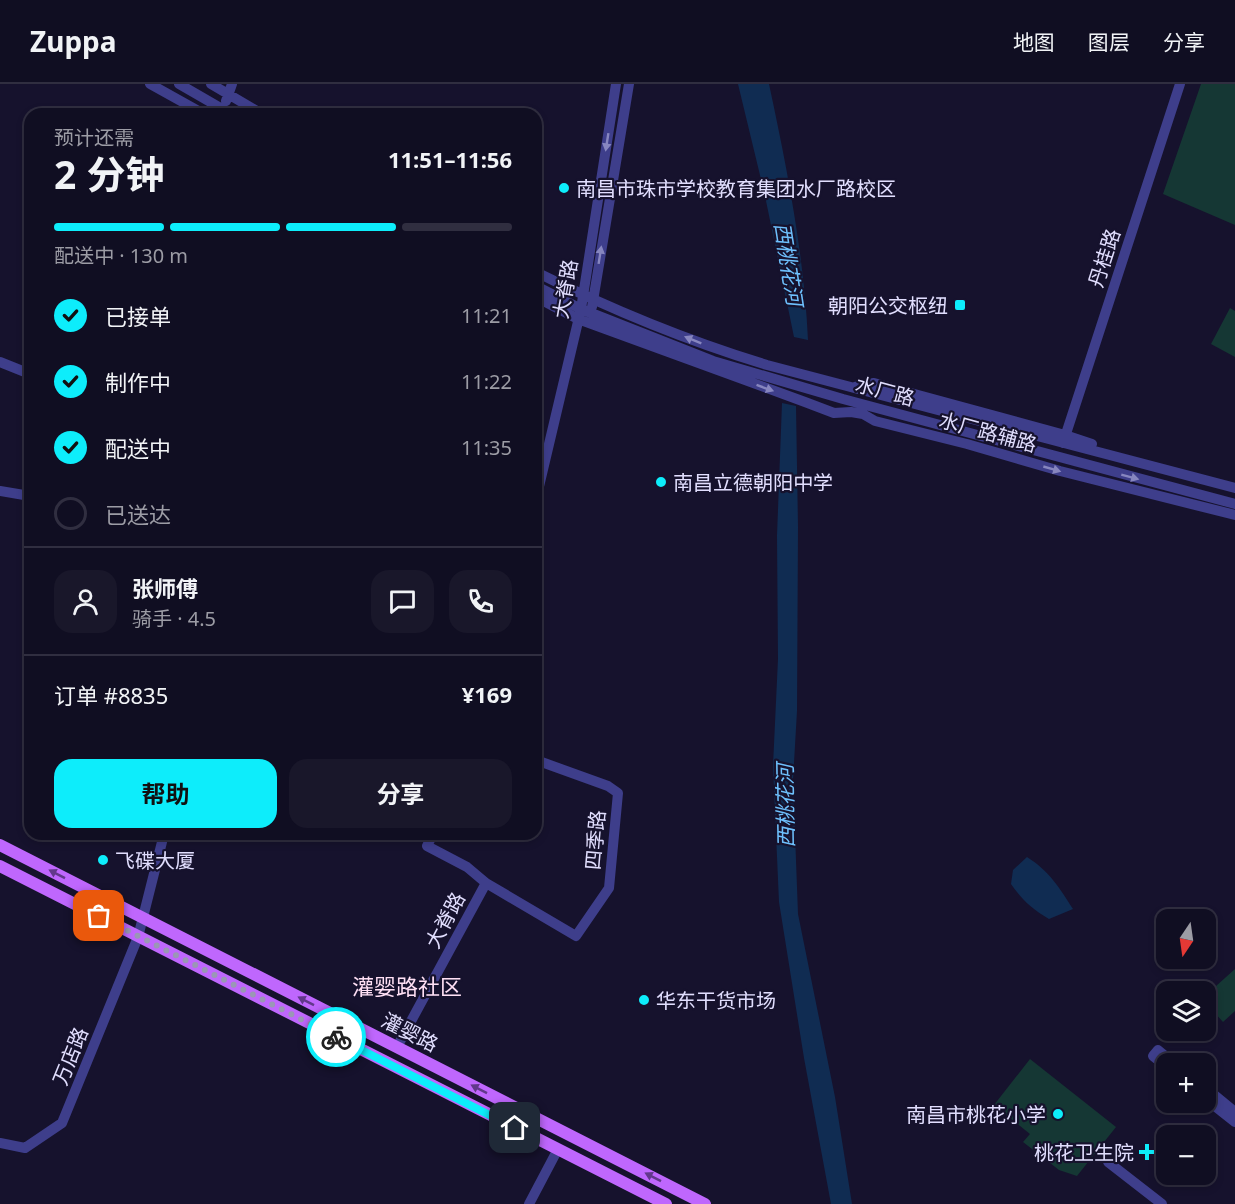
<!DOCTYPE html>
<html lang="zh">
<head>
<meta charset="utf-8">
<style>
	:root { --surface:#100e22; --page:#19172a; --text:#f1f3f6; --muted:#9c9ca5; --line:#302e40; --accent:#0dedfb }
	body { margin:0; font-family:"Noto Sans","Noto Sans SC",sans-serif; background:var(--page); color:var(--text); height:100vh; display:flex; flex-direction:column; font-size:22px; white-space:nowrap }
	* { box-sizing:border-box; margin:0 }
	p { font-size:20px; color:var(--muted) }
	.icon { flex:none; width:33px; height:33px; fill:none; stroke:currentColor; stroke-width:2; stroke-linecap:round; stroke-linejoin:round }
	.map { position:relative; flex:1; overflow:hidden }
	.drawer { position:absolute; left:24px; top:24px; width:518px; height:732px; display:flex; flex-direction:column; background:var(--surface); border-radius:18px; box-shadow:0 3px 9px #0003,0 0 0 2px var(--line) }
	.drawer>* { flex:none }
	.needle { width:39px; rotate:193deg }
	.tools { position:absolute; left:1156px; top:825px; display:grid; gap:12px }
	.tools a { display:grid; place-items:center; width:60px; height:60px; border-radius:12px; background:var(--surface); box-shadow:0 3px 9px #0003,0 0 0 2px var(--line); font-size:30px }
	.pin { position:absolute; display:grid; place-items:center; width:51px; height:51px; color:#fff; margin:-26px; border-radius:12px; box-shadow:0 3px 9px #0006 }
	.courier { position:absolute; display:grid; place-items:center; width:60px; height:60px; margin:-30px; border:4px solid #0dedfb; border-radius:50%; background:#fff; color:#222; box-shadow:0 2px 8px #0007 }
	.head em { font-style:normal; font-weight:700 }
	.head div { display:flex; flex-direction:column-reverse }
	.head { display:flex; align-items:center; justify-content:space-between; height:102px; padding:0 30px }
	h1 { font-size:39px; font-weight:700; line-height:45px }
	.bar { display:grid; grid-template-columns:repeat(4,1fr); gap:9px 6px; align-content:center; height:72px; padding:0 30px }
	.bar i { height:8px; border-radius:4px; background:var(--line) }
	.bar .active { background:var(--accent) }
	.bar p { grid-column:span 4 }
	.line { display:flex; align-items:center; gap:15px; padding:0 30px; border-top:2px solid var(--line) }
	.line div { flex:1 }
	.round { display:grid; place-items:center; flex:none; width:63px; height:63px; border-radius:18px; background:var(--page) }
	ol { padding:0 30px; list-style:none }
	li { display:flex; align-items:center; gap:18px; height:66px }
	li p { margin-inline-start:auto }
	li .icon { padding:6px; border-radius:50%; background:var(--accent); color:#111; stroke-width:4 }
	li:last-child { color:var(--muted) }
	li i { width:33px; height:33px; border:3px solid var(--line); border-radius:50% }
	.primary-button { display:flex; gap:12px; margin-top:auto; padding:12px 30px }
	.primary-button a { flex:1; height:69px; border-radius:18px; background:var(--accent); color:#111; font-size:24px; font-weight:700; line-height:69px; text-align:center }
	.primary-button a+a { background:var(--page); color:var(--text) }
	header { display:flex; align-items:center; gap:36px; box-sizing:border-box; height:84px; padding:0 30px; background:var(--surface); border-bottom:2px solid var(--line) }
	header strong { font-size:28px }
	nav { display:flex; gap:33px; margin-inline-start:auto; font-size:21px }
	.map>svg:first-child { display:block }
	.green { fill:#153734 }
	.water { fill:#102c52 }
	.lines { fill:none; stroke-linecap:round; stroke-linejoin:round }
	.minor { stroke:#3e3e8b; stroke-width:10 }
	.major { stroke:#bf67fd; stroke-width:12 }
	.oneway { fill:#8786bf }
	.oneway2 { fill:#62388b }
	.done { stroke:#9a97b5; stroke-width:6; stroke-dasharray:0 10.8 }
	.route { stroke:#0dedfb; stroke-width:8 }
	.poi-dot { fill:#0dedfb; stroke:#16122d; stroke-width:2 }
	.labels { text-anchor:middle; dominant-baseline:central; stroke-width:4.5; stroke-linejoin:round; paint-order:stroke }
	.poi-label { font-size:20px; fill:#e1defe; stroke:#16122d; text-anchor:start }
	.street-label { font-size:20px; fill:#e1defe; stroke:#16122d }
	.water-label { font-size:21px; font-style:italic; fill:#6ec0fd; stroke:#16122d }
	.quarter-label { font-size:22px; fill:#ffe0f5; stroke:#16122d }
</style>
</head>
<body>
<header>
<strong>Zuppa</strong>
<nav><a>地图</a><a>图层</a><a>分享</a></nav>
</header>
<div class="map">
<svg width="1235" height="1120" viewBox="0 0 1235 1120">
	<rect width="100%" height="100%" fill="#16122d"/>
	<!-- green -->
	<path class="green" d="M1201 0H1235V141L1163 110Z
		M1230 224 1235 227V273L1211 260Z
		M1235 885V927L1223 938 1206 919V911Z
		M1030 975 1116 1043 1077 1092 1059 1086 1023 1058 1030 1050 994 1021Z"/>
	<!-- water -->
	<path class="water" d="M738 0H769C787 84 804 170 808 256L794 253 765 112Z
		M782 319 796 322 798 443 797 627 793 696 798 830 835 1013 852 1120H831L804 974 779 818 773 682 778 575 777 452Z
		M1027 773C1049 787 1059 803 1073 825L1049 835C1032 825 1023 817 1011 800L1013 786Z"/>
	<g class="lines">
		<!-- minor -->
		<path class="minor" d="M150 0 204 30
			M179 0 231 30
			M211 0 262 30
			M226 17 232 0
			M536 188C610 225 688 257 767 281L1235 404
			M536 202 581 225 713 277 843 315 1235 420
			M536 213 578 235 805 318 834 329 851 328 863 330 875 337 967 360 1060 387 1235 431
			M592 223 629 0
			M0 278 30 290
			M855 303 874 299 1065 351 1092 360
			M1063 359 1180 0
			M0 407 30 412
			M536 415 581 225 616 0
			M486 799 576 852 609 804 618 709 608 702 536 676
			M397 963 486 799 467 783 427 762 433 750
			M1167 983 1153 972 1158 966 1175 980
			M1206 1004 1235 1028
			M1206 1015 1235 1038
			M0 1059 25 1064 62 1039 138 853 164 750
			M1108 1078 1162 1120
			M529 1120 558 1065"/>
		<!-- major -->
		<path class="major" d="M0 761 705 1120
			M0 782 666 1120"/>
	</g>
	<!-- one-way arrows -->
	<defs><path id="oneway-solid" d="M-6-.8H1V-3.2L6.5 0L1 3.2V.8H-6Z" transform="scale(1.5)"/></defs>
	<g class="oneway">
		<use href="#oneway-solid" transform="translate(607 58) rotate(99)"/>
		<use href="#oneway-solid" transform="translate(600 171) rotate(-81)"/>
		<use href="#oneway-solid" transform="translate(693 256) rotate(-158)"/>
		<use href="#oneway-solid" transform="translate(765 304) rotate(20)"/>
		<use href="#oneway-solid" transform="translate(1052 385) rotate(16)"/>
		<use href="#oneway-solid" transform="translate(1130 393) rotate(15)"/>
	</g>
	<g class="oneway2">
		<use href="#oneway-solid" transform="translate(57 790) rotate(-153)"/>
		<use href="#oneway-solid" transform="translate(306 917) rotate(-153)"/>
		<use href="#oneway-solid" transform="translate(479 1005) rotate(-153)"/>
		<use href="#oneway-solid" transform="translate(653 1093) rotate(-153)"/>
	</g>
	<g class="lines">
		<!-- done -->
		<path class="done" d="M99 832 336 953"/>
		<!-- route -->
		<path class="route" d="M336 953 515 1044"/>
	</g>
	<!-- markers -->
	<g class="poi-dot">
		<circle cx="564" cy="104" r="6"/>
		<rect x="954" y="215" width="12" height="12" rx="3"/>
		<circle cx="661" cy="398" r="6"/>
		<circle cx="103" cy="776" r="6"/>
		<circle cx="644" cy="916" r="6"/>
		<circle cx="1058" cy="1030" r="6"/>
		<path d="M1144 1059h6v6h6v6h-6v6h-6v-6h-6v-6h6z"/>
	</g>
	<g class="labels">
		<!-- poi labels -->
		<g class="poi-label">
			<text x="576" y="104">南昌市珠市学校教育集团水厂路校区</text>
			<text x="948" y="221" text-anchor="end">朝阳公交枢纽</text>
			<text x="673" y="398">南昌立德朝阳中学</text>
			<text x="115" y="776">飞碟大厦</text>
			<text x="656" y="916">华东干货市场</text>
			<text x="1046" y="1030" text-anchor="end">南昌市桃花小学</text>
			<text x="1134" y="1068" text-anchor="end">桃花卫生院</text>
		</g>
		<!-- street labels -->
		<g class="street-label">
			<text transform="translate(1104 174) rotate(-72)">丹桂路</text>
			<text transform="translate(565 205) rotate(-80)">大脊路</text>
			<text transform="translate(885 307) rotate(15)">水厂路</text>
			<text transform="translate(988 348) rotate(15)">水厂路辅路</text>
			<text transform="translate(595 756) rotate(-85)">四季路</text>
			<text transform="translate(445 836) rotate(-62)">大脊路</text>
			<text transform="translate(410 948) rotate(27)">灌婴路</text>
			<text transform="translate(70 972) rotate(-68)">万店路</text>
		</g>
		<!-- water labels -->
		<g class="water-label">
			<text transform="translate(789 180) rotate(81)">西桃花河</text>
			<text transform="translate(785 722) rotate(-91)">西桃花河</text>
		</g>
		<!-- quarter labels -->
		<g class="quarter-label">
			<text x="407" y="902">灌婴路社区</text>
		</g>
	</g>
</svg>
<div class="tools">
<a><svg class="needle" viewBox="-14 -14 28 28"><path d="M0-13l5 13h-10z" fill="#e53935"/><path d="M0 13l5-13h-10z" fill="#9c9ca5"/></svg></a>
<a><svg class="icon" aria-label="layers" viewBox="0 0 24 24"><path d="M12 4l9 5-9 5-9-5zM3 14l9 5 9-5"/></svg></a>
<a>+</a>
<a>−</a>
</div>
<div class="pin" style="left:99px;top:832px;background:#ea580c"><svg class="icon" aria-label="bag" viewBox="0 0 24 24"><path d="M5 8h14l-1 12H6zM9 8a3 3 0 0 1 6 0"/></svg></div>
<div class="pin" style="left:515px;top:1044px;background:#1f2937"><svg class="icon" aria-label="home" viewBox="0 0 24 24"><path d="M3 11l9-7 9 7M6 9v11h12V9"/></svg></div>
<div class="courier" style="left:336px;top:953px"><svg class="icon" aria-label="bike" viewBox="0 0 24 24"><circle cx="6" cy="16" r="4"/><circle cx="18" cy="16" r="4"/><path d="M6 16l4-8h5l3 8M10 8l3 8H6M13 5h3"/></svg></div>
<section class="drawer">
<div class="head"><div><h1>2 分钟</h1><p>预计还需</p></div><em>11:51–11:56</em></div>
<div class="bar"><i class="active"></i><i class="active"></i><i class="active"></i><i></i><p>配送中 · 130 m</p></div>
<ol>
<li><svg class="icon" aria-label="check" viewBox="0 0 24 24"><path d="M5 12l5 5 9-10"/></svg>已接单<p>11:21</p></li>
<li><svg class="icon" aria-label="check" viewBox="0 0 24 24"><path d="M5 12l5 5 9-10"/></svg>制作中<p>11:22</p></li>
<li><svg class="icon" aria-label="check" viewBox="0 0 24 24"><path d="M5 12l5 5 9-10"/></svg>配送中<p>11:35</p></li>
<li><i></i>已送达</li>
</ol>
<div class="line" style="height:108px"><a class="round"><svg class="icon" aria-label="person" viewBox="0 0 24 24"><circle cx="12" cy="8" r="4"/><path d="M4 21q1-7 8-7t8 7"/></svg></a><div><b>张师傅</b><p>骑手 · 4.5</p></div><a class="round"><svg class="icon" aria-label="chat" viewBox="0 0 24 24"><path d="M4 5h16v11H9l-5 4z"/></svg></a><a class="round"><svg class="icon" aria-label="phone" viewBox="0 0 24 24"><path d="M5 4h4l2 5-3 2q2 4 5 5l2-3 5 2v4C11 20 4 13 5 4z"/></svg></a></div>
<div class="line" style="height:78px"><div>订单 #8835</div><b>¥169</b></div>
<div class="primary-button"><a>帮助</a><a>分享</a></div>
</section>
</div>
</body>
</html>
